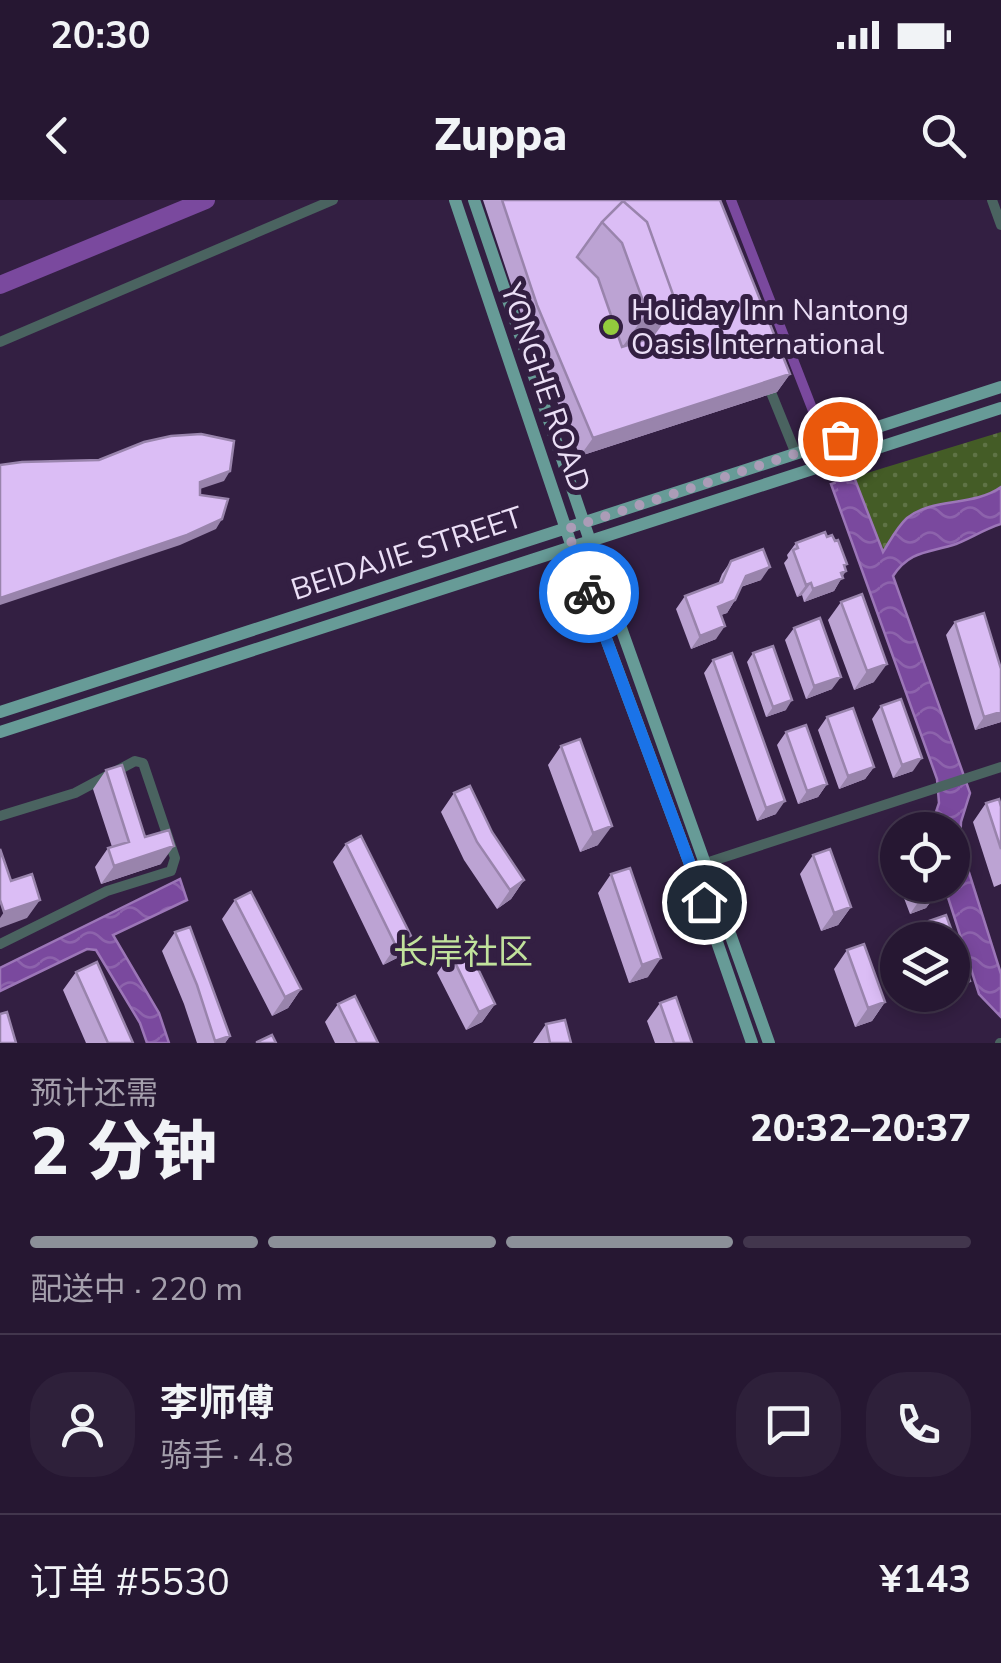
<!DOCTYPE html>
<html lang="zh">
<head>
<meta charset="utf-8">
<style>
	:root { --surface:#261732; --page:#2e203a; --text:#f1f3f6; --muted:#a49fac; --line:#42364d; --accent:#8c9099 }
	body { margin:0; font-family:"Nunito Sans","Noto Sans SC",sans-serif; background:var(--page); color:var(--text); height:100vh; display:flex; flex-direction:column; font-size:38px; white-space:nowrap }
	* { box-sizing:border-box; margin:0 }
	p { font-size:32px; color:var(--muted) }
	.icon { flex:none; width:55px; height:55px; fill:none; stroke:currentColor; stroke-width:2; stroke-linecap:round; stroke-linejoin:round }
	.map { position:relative; height:843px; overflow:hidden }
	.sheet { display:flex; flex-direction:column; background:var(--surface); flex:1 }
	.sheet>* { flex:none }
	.controls { position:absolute; left:880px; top:612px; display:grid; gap:20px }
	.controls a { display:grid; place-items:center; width:90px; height:90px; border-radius:50%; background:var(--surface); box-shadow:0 5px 15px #0003,0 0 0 2px var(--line); font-size:50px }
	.pin { position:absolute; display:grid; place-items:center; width:85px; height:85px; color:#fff; margin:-42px; border:5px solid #fff; border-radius:50%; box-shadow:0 2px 10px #0007 }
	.courier { position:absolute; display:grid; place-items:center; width:100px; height:100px; margin:-50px; border:8px solid #1a73e8; border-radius:50%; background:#fff; color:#222; box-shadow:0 2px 12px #0007 }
	.head em { font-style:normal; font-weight:800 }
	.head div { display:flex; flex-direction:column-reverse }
	.head { display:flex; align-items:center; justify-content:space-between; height:170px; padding:0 30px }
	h1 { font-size:65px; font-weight:800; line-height:75px }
	.bar { display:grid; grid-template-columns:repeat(4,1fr); gap:15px 10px; align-content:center; height:120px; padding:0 30px }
	.bar i { height:12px; border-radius:8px; background:var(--line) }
	.bar .on { background:var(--accent) }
	.bar p { grid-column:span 4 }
	.line { display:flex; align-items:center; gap:25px; padding:0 30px; border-top:2px solid var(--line) }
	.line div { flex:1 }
	.round { display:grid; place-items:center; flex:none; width:105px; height:105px; border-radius:40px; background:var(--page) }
	.status { display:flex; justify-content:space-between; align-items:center; height:70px; padding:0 50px; background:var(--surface); direction:ltr }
	.status svg { height:28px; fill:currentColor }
	header { display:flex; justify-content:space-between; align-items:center; height:130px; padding:0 30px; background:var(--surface); font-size:45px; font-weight:800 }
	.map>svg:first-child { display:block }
	.grass { fill:url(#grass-dots) }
	.water { fill:url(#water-waves); stroke:#9c76b8; stroke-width:2.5 }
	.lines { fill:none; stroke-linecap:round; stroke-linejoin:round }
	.canal { stroke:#7a499e; stroke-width:10 }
	.river { stroke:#7a499e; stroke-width:18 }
	.minor { stroke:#4a6360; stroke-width:10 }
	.major { stroke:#679b97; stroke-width:12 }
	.wall { fill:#bca3d3 }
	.shaded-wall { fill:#9984ac }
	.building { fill:#dbbdf5; stroke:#9984ac; stroke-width:2.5; fill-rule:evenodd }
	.done { stroke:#ab9cb7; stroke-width:10; stroke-dasharray:0 18 }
	.route { stroke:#1a73e8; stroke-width:12 }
	.poi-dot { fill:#93cc3d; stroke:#331f42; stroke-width:4 }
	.labels { text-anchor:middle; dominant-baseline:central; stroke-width:10; stroke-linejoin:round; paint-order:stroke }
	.poi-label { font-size:30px; fill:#ebdff6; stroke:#331f42; text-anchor:start }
	.street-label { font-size:30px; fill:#ebdff6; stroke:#331f42 }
	.quarter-label { font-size:35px; fill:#c1e29c; stroke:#331f42 }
</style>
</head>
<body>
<div class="status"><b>20:30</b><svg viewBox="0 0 49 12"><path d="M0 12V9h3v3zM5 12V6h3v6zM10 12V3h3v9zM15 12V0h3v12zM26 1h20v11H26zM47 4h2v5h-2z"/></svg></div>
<header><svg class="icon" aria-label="back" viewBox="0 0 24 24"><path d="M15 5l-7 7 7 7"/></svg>Zuppa<svg class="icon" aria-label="search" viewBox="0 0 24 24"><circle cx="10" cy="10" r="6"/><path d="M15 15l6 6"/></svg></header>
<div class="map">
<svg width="1001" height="843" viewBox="0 0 1001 843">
	<defs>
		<pattern id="grass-dots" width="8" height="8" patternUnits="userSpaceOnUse" patternTransform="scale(2.5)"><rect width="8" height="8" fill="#445c26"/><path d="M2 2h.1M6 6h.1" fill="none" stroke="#5f7346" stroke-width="1.8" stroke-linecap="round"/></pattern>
		<pattern id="water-waves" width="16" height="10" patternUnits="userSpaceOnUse" patternTransform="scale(2.5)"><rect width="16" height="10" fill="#7a499e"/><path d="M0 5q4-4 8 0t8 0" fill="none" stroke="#8d63ac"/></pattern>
	</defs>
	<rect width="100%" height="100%" fill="#331f42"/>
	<!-- grass -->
	<path class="grass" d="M1001 232V287C979 303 954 299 930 308 912 314 892 337 883 353L854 277Z"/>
	<!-- water -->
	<path class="water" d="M854 277 883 352C890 341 897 327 907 318 933 297 973 307 1001 287V324C985 329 971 338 956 344 929 353 910 350 893 376L970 593 961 622 960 644 1001 774V817L979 794 944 685H952V630H930L939 603 937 579 831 284Z
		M180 679 187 700 113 735 159 813 169 843H147L140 823 96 750 87 749 0 791V768Z"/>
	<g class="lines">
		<!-- canal -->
		<path class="canal" d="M731 0 845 293"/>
		<!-- river -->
		<path class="river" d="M0 85 206 0"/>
		<!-- minor -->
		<path class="minor" d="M992 0 1001 25
			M0 142 333 0
			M768 185 796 254
			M0 616 75 593 135 561 143 563 175 658 171 671 107 691 0 744
			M706 663 1001 567
			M1000 843H1001"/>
		<!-- major -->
		<path class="major" d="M455 0 572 347 691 667 752 843
			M474 0 590 341 769 843
			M0 512 1001 187
			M0 532 1001 208"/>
	</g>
	<!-- wall -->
	<path class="wall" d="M483 0H720L790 174 777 192 580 256 524 123Z
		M796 343 842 377 834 391 804 402 802 395 797 397 784 363 788 358 787 355Z
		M731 361 761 380 741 387 735 400 727 413 721 415 716 439 691 449 676 409 685 396 718 384 722 374Z
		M841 402 874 482 854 490 828 420Z
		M955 422 1001 522 975 530 946 435Z
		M794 428 832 489 806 499 785 440Z
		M753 453 786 510 766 517 747 462Z
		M713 460 776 614 757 621 704 473Z
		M881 506 913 571 893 578 872 519Z
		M827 517 874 567 865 579 839 589 818 530Z
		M786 532 827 584 818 597 798 604 777 545Z
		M561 546 598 645 580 652 548 565Z
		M106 570 161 664 101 684 95 667 108 648 112 647 93 589Z
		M454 593 492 632 524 680 511 699 497 709 464 660 441 612Z
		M986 603 1001 607V684L994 687 973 622Z
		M898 631V680L886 648Z
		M346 644 412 738 399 757 383 765 333 662Z
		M813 655 851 707 838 725 821 731 800 674Z
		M611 674 648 777 629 783 598 693Z
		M899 685H938L940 689 926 708 910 714Z
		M235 700 301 789 288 808 272 816 222 719Z
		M946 715 970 781 957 800 940 806 936 795H952V740H916L929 721Z
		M175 732 230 836 225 843H197L184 804 162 751Z
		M847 750 885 802 872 821 855 827 834 769Z
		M451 754 495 804 482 822 466 830 437 773Z
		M76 772 133 843H86L63 790Z
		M660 803 692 843H655L647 821Z
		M338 804 378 843H335L325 822Z
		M546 824 571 843H533Z"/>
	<!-- shaded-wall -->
	<path class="shaded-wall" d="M676 103 638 156 609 166 647 112Z
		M790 174 777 192 580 256 593 238Z
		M230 271 224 281 194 291 200 282Z
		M222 319 216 329 180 345 0 405V398Z
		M770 367 761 380 737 388 746 376Z
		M846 371 834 391 804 402 813 389Z
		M811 383 802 395 797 397 806 385Z
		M735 400 727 413 709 419 718 407Z
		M725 426 716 439 691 449 700 436Z
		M887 464 874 482 854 490 867 471Z
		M841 477 832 489 806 499 814 486Z
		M792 500 786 510 766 517 773 507Z
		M1001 512V522L975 530 984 517Z
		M922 558 913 571 893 578 902 565Z
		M874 567 865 579 839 589 848 576Z
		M827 584 818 597 798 604 807 591Z
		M785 601 776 614 757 621 766 608Z
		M612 626 598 645 580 652 593 633Z
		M174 646 161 664 101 684 114 666Z
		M524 680 511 699 497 709 510 690Z
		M940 689 926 708 910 714 923 695Z
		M40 700 27 718 0 728V718L4 712Z
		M851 707 838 725 821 731 834 713Z
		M412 738 399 757 383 765 396 746Z
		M661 758 648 777 629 783 642 765Z
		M970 781 957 800 940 806 948 795H952L953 787Z
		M301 789 288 808 272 816 285 797Z
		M885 802 872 821 855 827 868 808Z
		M495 804 482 822 466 830 479 812Z
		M230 836 225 843H214L215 841Z"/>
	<!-- building -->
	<path class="building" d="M502 0H720L790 174 593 238 537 105ZM623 1 647 22 676 103 651 138 622 147 598 78 577 57 602 22Z
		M623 1 647 22 676 103 647 112 622 43 602 22Z
		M201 234 234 241 230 271 200 282V295L228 299 222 319 187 335 0 398V265L22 262 99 260 144 242 171 236Z
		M825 332 827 337 832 335 835 341 838 340 847 364 844 365 846 371 841 373 843 378 813 389 811 383 806 385 793 350 798 348 796 343Z
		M763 349 770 367 746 376 735 400 718 407 725 426 700 436 685 396 722 382 731 361Z
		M862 394 887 464 867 471 841 402Z
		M984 413 1001 469V512L984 517 955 422Z
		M820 418 841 477 814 486 794 428Z
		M773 446 792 500 773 507 753 453Z
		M732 453 785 601 766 608 713 460Z
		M901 499 922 558 902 565 881 506Z
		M853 508 874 567 848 576 827 517Z
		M806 525 827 584 807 591 786 532Z
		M580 539 612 626 593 633 561 546Z
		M122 565 145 637 169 630 174 646 114 666 108 648 129 642 106 570Z
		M470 586 492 632 524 680 510 690 477 642 454 593Z
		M999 599 1001 607V649L986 603Z
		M915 623 918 630H899V629Z
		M361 636 412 738 396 746 346 644Z
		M0 649 11 681 32 674 40 700 4 712 0 700Z
		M830 649 851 707 834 713 813 655Z
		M630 668 661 758 642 765 611 674Z
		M919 685H938L940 689 923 695Z
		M251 692 301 789 285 797 235 700Z
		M946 715 970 781 953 787 952 740H936L929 721Z
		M190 727 230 836 215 841 197 785 175 732Z
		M864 744 885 802 868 808 847 750Z
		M467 746 495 804 479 812 451 754Z
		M97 762 133 843H108L76 772Z
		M355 796 378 843H357L338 804Z
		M676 797 692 843H674L660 803Z
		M7 812 16 843H0V814Z
		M565 820 571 843H550L546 824Z
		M272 835 276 843H257V842Z"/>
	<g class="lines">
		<!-- done -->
		<path class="done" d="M589 393 567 329 840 239"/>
		<!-- route -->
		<path class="route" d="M589 393 704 702"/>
	</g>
	<!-- markers -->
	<circle class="poi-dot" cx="611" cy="127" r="10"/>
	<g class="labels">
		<!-- poi labels -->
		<g class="poi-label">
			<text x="631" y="110">Holiday Inn Nantong<tspan x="631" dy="34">Oasis International</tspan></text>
		</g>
		<!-- street labels -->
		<g class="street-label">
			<text transform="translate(545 188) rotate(71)">YONGHE ROAD</text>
			<text transform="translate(407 354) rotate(-18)">BEIDAJIE STREET</text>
		</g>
		<!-- quarter labels -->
		<g class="quarter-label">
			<text x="463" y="752">长岸社区</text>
		</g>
	</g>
</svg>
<div class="controls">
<a><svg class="icon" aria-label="locate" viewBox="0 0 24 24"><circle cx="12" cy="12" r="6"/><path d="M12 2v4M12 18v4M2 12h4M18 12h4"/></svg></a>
<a><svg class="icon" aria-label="layers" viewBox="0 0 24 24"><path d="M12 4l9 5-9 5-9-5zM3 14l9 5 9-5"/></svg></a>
</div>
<div class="pin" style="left:840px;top:239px;background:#ea580c"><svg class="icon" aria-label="bag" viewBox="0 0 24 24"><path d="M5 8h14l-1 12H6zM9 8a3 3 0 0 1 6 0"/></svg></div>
<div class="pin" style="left:704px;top:702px;background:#1f2937"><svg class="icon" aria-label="home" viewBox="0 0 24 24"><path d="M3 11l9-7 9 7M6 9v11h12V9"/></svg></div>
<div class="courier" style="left:589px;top:393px"><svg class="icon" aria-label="bike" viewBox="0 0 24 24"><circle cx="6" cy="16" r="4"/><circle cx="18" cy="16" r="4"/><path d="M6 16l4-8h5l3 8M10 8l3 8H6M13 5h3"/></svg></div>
</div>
<section class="sheet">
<div class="head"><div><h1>2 分钟</h1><p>预计还需</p></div><em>20:32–20:37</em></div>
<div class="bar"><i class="on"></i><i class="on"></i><i class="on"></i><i></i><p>配送中 · 220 m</p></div>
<div class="line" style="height:180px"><a class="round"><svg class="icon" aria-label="person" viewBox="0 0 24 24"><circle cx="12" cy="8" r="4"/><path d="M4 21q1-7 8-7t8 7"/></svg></a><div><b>李师傅</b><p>骑手 · 4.8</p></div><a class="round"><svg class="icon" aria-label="chat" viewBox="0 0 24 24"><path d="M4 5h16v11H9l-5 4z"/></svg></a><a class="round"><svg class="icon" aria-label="phone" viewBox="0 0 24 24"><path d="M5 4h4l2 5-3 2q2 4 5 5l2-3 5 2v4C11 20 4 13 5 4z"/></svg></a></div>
<div class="line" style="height:130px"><div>订单 #5530</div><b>¥143</b></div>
</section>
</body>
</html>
